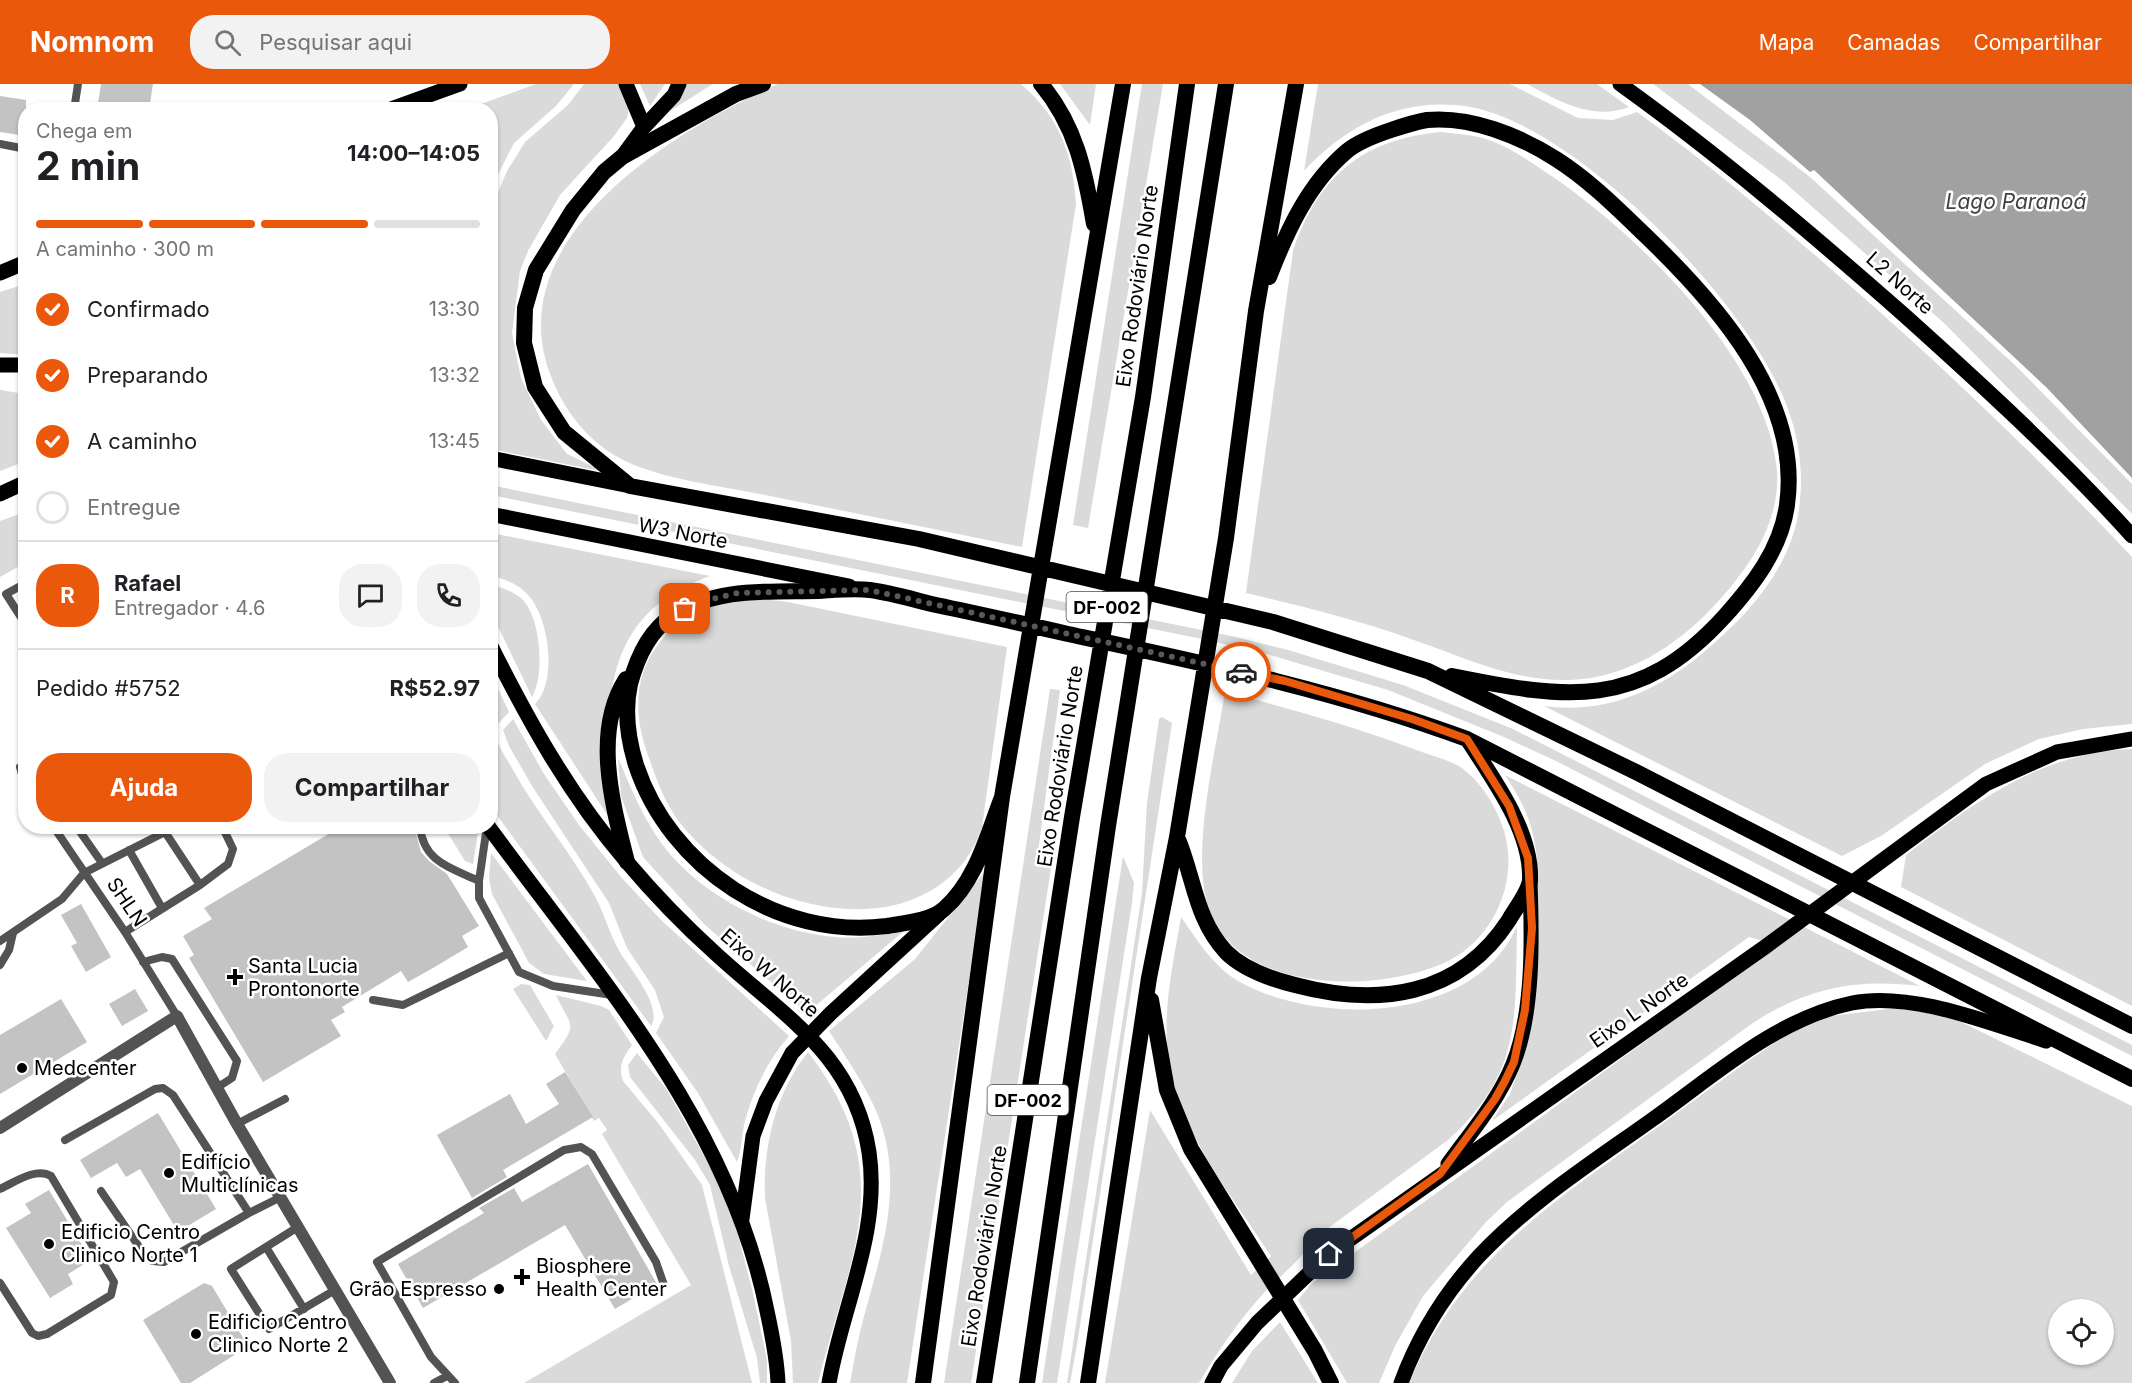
<!DOCTYPE html>
<html lang="pt">
<head>
<meta charset="utf-8">
<style>
	:root { --surface:#fff; --page:#f2f2f2; --text:#202124; --muted:#757577; --line:#e0e0e0; --accent:#ea580c }
	body { margin:0; font-family:Inter,sans-serif; background:var(--page); color:var(--text); height:100vh; display:flex; flex-direction:column; font-size:22px; white-space:nowrap }
	* { box-sizing:border-box; margin:0 }
	p { font-size:20px; color:var(--muted) }
	.icon { flex:none; width:33px; height:33px; fill:none; stroke:currentColor; stroke-width:2; stroke-linecap:round; stroke-linejoin:round }
	.map { position:relative; flex:1; overflow:hidden }
	.details { position:absolute; left:18px; top:18px; width:480px; height:732px; display:flex; flex-direction:column; background:var(--surface); border-radius:24px; box-shadow:0 2px 4px #0004 }
	.details>* { flex:none }
	.tools { position:absolute; left:2048px; top:1215px; display:grid; gap:12px }
	.tools a { display:grid; place-items:center; width:66px; height:66px; border-radius:50%; background:var(--surface); box-shadow:0 2px 4px #0004; font-size:30px }
	.pin { position:absolute; display:grid; place-items:center; width:51px; height:51px; color:#fff; margin:-26px; border-radius:12px; box-shadow:0 3px 9px #0006 }
	.courier { position:absolute; display:grid; place-items:center; width:60px; height:60px; margin:-30px; border:4px solid #ea580c; border-radius:50%; background:#fff; color:#222; box-shadow:0 2px 8px #0007 }
	.overview em { font-style:normal; font-weight:700 }
	.overview div { display:flex; flex-direction:column-reverse }
	.overview { display:flex; align-items:center; justify-content:space-between; height:102px; padding:0 18px }
	h1 { font-size:39px; font-weight:700; line-height:45px }
	.bar { display:grid; grid-template-columns:repeat(4,1fr); gap:9px 6px; align-content:center; height:72px; padding:0 18px }
	.bar i { height:8px; border-radius:4px; background:var(--line) }
	.bar .on { background:var(--accent) }
	.bar p { grid-column:span 4 }
	.line { display:flex; align-items:center; gap:15px; padding:0 18px; border-top:2px solid var(--line) }
	.line div { flex:1 }
	.round { display:grid; place-items:center; flex:none; width:63px; height:63px; border-radius:24px; background:var(--page) }
	ol { padding:0 18px; list-style:none }
	li { display:flex; align-items:center; gap:18px; height:66px }
	li p { margin-inline-start:auto }
	li .icon { padding:6px; border-radius:50%; background:var(--accent); color:#fff; stroke-width:4 }
	li:last-child { color:var(--muted) }
	li i { width:33px; height:33px; border:3px solid var(--line); border-radius:50% }
	.cta { display:flex; gap:12px; margin-top:auto; padding:12px 18px }
	.cta a { flex:1; height:69px; border-radius:24px; background:var(--accent); color:#fff; font-size:24px; font-weight:700; line-height:69px; text-align:center }
	.cta a+a { background:var(--page); color:var(--text) }
	header { display:flex; align-items:center; gap:36px; box-sizing:border-box; height:84px; padding:0 30px; background:var(--accent); color:#fff }
	header strong { font-size:28px }
	nav { display:flex; gap:33px; margin-inline-start:auto; font-size:21px }
	.search { width:420px; height:54px; background:var(--page); display:flex; align-items:center; gap:15px; box-sizing:border-box; padding:0 21px; border-radius:24px; color:var(--muted); font-size:22px }
	.map>svg:first-child { display:block }
	.green { fill:#dadada; fill-rule:evenodd }
	.water { fill:#a1a1a1 }
	.building { fill:#c3c3c3 }
	.lines { fill:none; stroke-linecap:round; stroke-linejoin:round }
	.service { stroke:#535353; stroke-width:8 }
	.minor { stroke:#535353; stroke-width:12 }
	.primary { stroke:#000; stroke-width:15 }
	.trunk { stroke:#000; stroke-width:16 }
	.done { stroke:#595959; stroke-width:6; stroke-dasharray:0 10.8 }
	.route { stroke:#ea580c; stroke-width:8 }
	.poi-dot { fill:#000; stroke:#fff; stroke-width:2 }
	.labels { text-anchor:middle; dominant-baseline:central; stroke-width:5; stroke-linejoin:round; paint-order:stroke }
	.shield { fill:#fff; stroke:#4c4c4c; stroke-width:1.5 }
	.shield-label { font-size:18px; font-weight:bold; fill:#000 }
	.street-label { font-size:20px; fill:#000; stroke:#fff }
	.poi-label { font-size:20px; fill:#000; stroke:#fff; text-anchor:start }
	.water-label { font-size:21px; font-style:italic; fill:#424242; stroke:#fff }
</style>
</head>
<body>
<header>
<strong>Nomnom</strong>
<div class="search"><svg class="icon" aria-label="search" viewBox="0 0 24 24"><circle cx="10" cy="10" r="6"/><path d="M15 15l6 6"/></svg>Pesquisar aqui</div>
<nav><a>Mapa</a><a>Camadas</a><a>Compartilhar</a></nav>
</header>
<div class="map">
<svg width="2132" height="1299" viewBox="0 0 2132 1299">
	<rect width="100%" height="100%" fill="#fff"/>
	<!-- green -->
	<path class="green" d="M536 0H574L556 22 514 59 491 104 490 26 467 25Z
		M584 0H619L629 24 627 34 614 52 560 111 528 167 520 187 512 249 521 294 541 336 567 370 605 388 491 365V125L507 87 525 58 568 21Z
		M640 0H665L650 22Z
		M684 0H713L670 27Z
		M778 0H1021C1060 34 1073 70 1076 120L1022 463C938 446 854 429 770 412 727 403 674 397 634 381 595 365 567 333 552 295 495 156 672 47 778 0Z
		M1060 0H1096L1090 41Z
		M1142 0H1163L1088 444 1073 441Z
		M1318 0H1510L1578 34 1613 36 1637 28C1702 75 1763 126 1824 179 1932 272 2034 369 2132 473V640L2083 645 2039 655 1985 680 1881 752 1842 772 1544 622C1609 631 1664 604 1712 561 1755 524 1796 475 1800 415 1803 389 1799 359 1791 334 1760 229 1579 42 1470 23 1404 12 1349 39 1304 87Z
		M1527 0H1597L1629 23C1592 37 1559 17 1527 0Z
		M1653 0H1688L1810 93 2016 282 2132 400V430L1944 239 1783 97Z
		M1441 48C1459 50 1476 51 1492 57 1515 66 1533 80 1553 93 1639 152 1767 276 1777 386 1781 440 1747 487 1712 524 1675 563 1626 594 1570 596 1512 598 1462 572 1408 554 1355 535 1300 522 1246 509L1293 167C1318 92 1363 55 1441 48Z
		M25 200V271L0 269V208Z
		M0 306 25 310 26 377 0 387Z
		M490 401 1236 553 1288 566 1403 601 1513 645 2132 961V972L1556 677 1504 653 1388 606 1267 570 1202 555 491 411Z
		M25 428V479L0 493V437Z
		M491 449 710 492C593 534 609 629 608 732L535 620C558 597 549 533 528 511 519 501 504 494 491 492Z
		M491 501C501 503 512 507 521 514 541 532 545 591 532 613L491 528Z
		M746 513 788 518 1007 563 982 743C969 784 936 811 895 821 816 839 722 798 675 732 663 714 656 694 649 674 634 635 632 592 660 558 669 547 680 534 693 527 708 520 729 518 746 513Z
		M490 588 509 628 496 642C494 657 504 670 512 684 535 727 568 764 592 807 604 827 609 850 621 870 631 886 663 923 651 942L491 723Z
		M1050 605 1060 606 1036 783 1054 765 971 1299H944Z
		M1225 607C1288 625 1351 641 1411 664 1426 670 1443 674 1457 681 1480 695 1497 723 1504 747 1519 796 1495 852 1450 876 1385 909 1247 911 1212 833 1187 777 1216 669 1225 607Z
		M1162 633 1172 639 1077 1261 1070 1299H1067L1142 809 1147 719 1159 635Z
		M513 635 544 690 579 741 621 793 661 836 789 952C767 977 752 1009 744 1041 742 1053 741 1067 737 1078L698 1009 656 949 664 933 655 906 627 864 609 819 532 702 509 662 503 646Z
		M2132 665V922L1901 803 1906 771C1974 718 2042 668 2132 665Z
		M618 674C631 704 643 734 662 760 701 812 772 848 836 853 859 855 882 851 904 847L807 929 705 841 643 773 621 712Z
		M1505 691 1920 902C1855 894 1805 904 1750 941L1507 1118 1486 1138 1423 1212 1395 1262 1379 1299H1347L1298 1216 1311 1200 1778 861 1749 853 1492 1037 1510 1010 1527 962 1537 774C1532 737 1525 722 1505 691Z
		M444 743H473L478 749 473 780 465 777Z
		M491 769 587 897 544 890 529 879 492 810 489 794Z
		M1123 772 1134 799 1132 819 1057 1299H1042Z
		M986 786 907 1299H850C854 1277 858 1254 864 1232 882 1167 904 1101 879 1034 867 1003 847 975 829 947L915 875Z
		M1181 833C1198 857 1213 882 1238 897 1319 943 1475 939 1517 842 1515 935 1522 989 1448 1056L1312 1156C1298 1181 1280 1190 1262 1211 1238 1238 1217 1268 1199 1299H1105L1150 1026 1251 1191 1271 1172C1230 1108 1172 1040 1167 961 1164 918 1174 875 1181 833Z
		M521 900 530 901 554 942 546 957 513 905Z
		M556 911 601 922 609 926 632 961C623 973 618 982 623 997L659 1040 702 1101 752 1299H524L691 1201 602 1050 607 1046 599 1034 594 1037 555 970C579 938 571 944 556 911Z
		M1896 924 1929 928 1955 935 2132 1022V1299H1409C1460 1179 1548 1121 1651 1048 1696 1015 1741 981 1787 950L1831 932ZM2058 1226H2103V1270H2058Z
		M808 968C901 1089 850 1170 818 1299H793L791 1257 765 1114C763 1062 775 1010 808 968Z
		M637 969 667 1006 718 1097 738 1151 753 1209 767 1276V1299H760L757 1274 729 1182 710 1101 695 1076 630 993 628 981Z
		M1280 1238 1318 1299H1232L1252 1267Z"/>
	<!-- water -->
	<path class="water" d="M1700 0H2132V394L2047 304 1814 86 1810 88 1750 36Z"/>
	<!-- building -->
	<path class="building" d="M101 0H153L149 26H97Z
		M0 12 26 16V52L0 48Z
		M342 742H414L421 768 429 777 447 790 479 842 462 852 468 863 433 884 408 898 401 887 342 923 345 928 331 936 341 952 263 998 189 874 194 871 183 852 212 835 204 824Z
		M81 820 111 873 86 888 71 862 77 859 61 831Z
		M135 905 148 927 122 942 109 920Z
		M61 915 87 958 0 1010V951Z
		M565 988 593 1033 503 1086 507 1093 472 1114 437 1051 510 1010 526 1040 559 1020 546 1000Z
		M158 1029 216 1125 178 1148 140 1085 126 1093 117 1079 91 1094 80 1076Z
		M588 1080 657 1200 615 1225 565 1141 423 1224 398 1180 484 1129 479 1124 514 1104 522 1118Z
		M49 1106 91 1176 68 1190 73 1200 50 1214 6 1144 31 1129 25 1120Z
		M204 1199 212 1202 245 1257 244 1265 190 1299H181L143 1236Z"/>
	<g class="lines">
		<!-- service -->
		<path class="service" d="M74 26 78 0
			M0 60 26 65
			M26 499 6 510 26 541
			M20 683 26 705
			M53 742 125 848 177 932
			M76 742 102 779
			M420 742C423 778 451 784 479 797
			M487 742 479 797V814L519 888 553 902 612 911
			M165 748 200 801
			M129 766 162 824
			M125 848 200 801 228 780 233 765 222 742
			M0 857 62 815 84 789 177 742
			M143 878 162 873 172 875 237 977 232 994 218 1003
			M0 881 9 866 13 849
			M373 916 403 921 509 869
			M237 1040 285 1015
			M65 1056 155 1005 163 1004 173 1011 249 1129 164 1178 152 1177 146 1173 101 1107
			M0 1105C15 1098 36 1083 51 1092L114 1198 111 1211 47 1250 38 1252 32 1249 0 1199
			M249 1129 281 1113
			M298 1143 231 1185 269 1245 335 1206
			M266 1163 304 1225
			M434 1299 447 1292
			M455 1299 431 1273 377 1178 564 1066 581 1063 592 1070 656 1178 664 1201"/>
		<!-- minor -->
		<path class="minor" d="M0 1044 177 932 237 1040 390 1299"/>
		<!-- primary -->
		<path class="primary" d="M626 0 644 43
			M1620 0C1719 71 1812 150 1903 230 1982 301 2061 373 2132 452
			M388 26 460 0
			M622 73 644 43 674 11 679 0
			M0 189 26 178
			M0 281H26
			M490 374 630 402
			M0 410 26 398
			M490 430 849 502
			M490 560C529 638 570 712 627 778 654 810 684 841 715 869 782 931 854 970 869 1068 881 1148 842 1223 829 1299
			M488 742C598 892 730 1040 767 1227 772 1250 777 1275 778 1299
			M1448 1080C1471 1048 1498 1017 1513 980 1534 928 1532 853 1530 798
			M742 1135 753 1052 766 1017 792 969 831 929 939 830
			M1212 1299 1221 1282 1257 1239 1329 1170 1765 863 1986 700 2057 668 2132 655
			M1401 1299C1418 1253 1445 1209 1479 1172 1530 1118 1593 1078 1653 1035 1715 991 1776 935 1852 919 1911 907 1989 939 2046 957"/>
		<!-- trunk -->
		<path class="trunk" d="M763 0 736 10 622 73 604 88 573 126 536 186 525 224 524 259 535 303 564 348 630 402 919 455 1273 538 1428 587 1636 688 2132 942
			M1041 0C1076 42 1085 87 1094 140
			M1269 193C1287 147 1308 100 1347 67 1359 57 1376 51 1391 46 1403 42 1415 38 1427 36 1471 32 1520 52 1556 75 1589 96 1617 124 1645 151 1716 219 1802 315 1787 421 1781 465 1753 501 1724 533 1638 627 1567 615 1452 592
			M626 595C592 648 613 722 627 778
			M1002 713C987 752 976 797 944 825 931 837 904 839 887 842 779 856 670 784 636 681 628 655 624 627 630 600 637 574 649 547 672 532 715 503 769 508 818 507 835 506 854 504 870 506 892 509 915 516 936 521 980 530 1024 540 1068 550 1203 579 1337 607 1467 655L2132 995
			M1177 753C1194 792 1195 835 1226 868 1244 886 1271 895 1295 901 1378 923 1459 913 1509 836 1515 825 1529 808 1530 796 1532 747 1493 695 1468 656
			M1151 916 1167 1006 1191 1065 1315 1267 1331 1299
			M923 1299 1002 713 1123 0
			M984 1299 1072 733 1143 313 1187 0
			M1027 1299 1108 742 1226 0
			M1088 1299 1149 894 1177 753 1226 454 1256 227 1296 0"/>
	</g>
	<g class="lines">
		<!-- done -->
		<path class="done" d="M685 525 699 518 737 509 869 506 1241 588"/>
		<!-- route -->
		<path class="route" d="M1241 588 1285 597 1412 635 1467 655 1509 722 1528 774 1532 844 1525 926 1514 978 1505 997 1495 1015 1440 1090 1329 1170"/>
	</g>
	<!-- markers -->
	<g class="poi-dot">
		<path d="M232 884h6v6h6v6h-6v6h-6v-6h-6v-6h6z"/>
		<circle cx="22" cy="984" r="6"/>
		<circle cx="169" cy="1089" r="6"/>
		<circle cx="49" cy="1160" r="6"/>
		<path d="M519 1184h6v6h6v6h-6v6h-6v-6h-6v-6h6z"/>
		<circle cx="499" cy="1205" r="6"/>
		<circle cx="196" cy="1250" r="6"/>
	</g>
	<g class="labels">
		<!-- shield labels -->
		<g class="shield">
			<rect x="1066.5" y="508" width="81" height="30" rx="4.5"/>
			<rect x="987.5" y="1001" width="81" height="30" rx="4.5"/>
		</g>
		<g class="shield-label">
			<text x="1107" y="523">DF-002</text>
			<text x="1028" y="1016">DF-002</text>
		</g>
		<!-- street labels -->
		<g class="street-label">
			<text transform="translate(1900 199) rotate(42)">L2 Norte</text>
			<text transform="translate(1137 202) rotate(-82)">Eixo Rodoviário Norte</text>
			<text transform="translate(683 449) rotate(11)">W3 Norte</text>
			<text transform="translate(1060 682) rotate(-81)">Eixo Rodoviário Norte</text>
			<text transform="translate(127 818) rotate(56)">SHLN</text>
			<text transform="translate(770 889) rotate(41)">Eixo W Norte</text>
			<text transform="translate(1639 926) rotate(-35)">Eixo L Norte</text>
			<text transform="translate(984 1162) rotate(-81)">Eixo Rodoviário Norte</text>
		</g>
		<!-- poi labels -->
		<g class="poi-label">
			<text x="248" y="882">Santa Lucia<tspan x="248" dy="23">Prontonorte</tspan></text>
			<text x="34" y="984">Medcenter</text>
			<text x="181" y="1078">Edifício<tspan x="181" dy="23">Multiclínicas</tspan></text>
			<text x="61" y="1148">Edificio Centro<tspan x="61" dy="23">Clinico Norte 1</tspan></text>
			<text x="536" y="1182">Biosphere<tspan x="536" dy="23">Health Center</tspan></text>
			<text x="487" y="1205" text-anchor="end">Grão Espresso</text>
			<text x="208" y="1238">Edificio Centro<tspan x="208" dy="23">Clinico Norte 2</tspan></text>
		</g>
		<!-- water labels -->
		<g class="water-label">
			<text x="2016" y="117">Lago Paranoá</text>
		</g>
	</g>
</svg>
<div class="tools">
<a><svg class="icon" aria-label="locate" viewBox="0 0 24 24"><circle cx="12" cy="12" r="6"/><path d="M12 2v4M12 18v4M2 12h4M18 12h4"/></svg></a>
</div>
<div class="pin" style="left:685px;top:525px;background:#ea580c"><svg class="icon" aria-label="bag" viewBox="0 0 24 24"><path d="M5 8h14l-1 12H6zM9 8a3 3 0 0 1 6 0"/></svg></div>
<div class="pin" style="left:1329px;top:1170px;background:#1f2937"><svg class="icon" aria-label="home" viewBox="0 0 24 24"><path d="M3 11l9-7 9 7M6 9v11h12V9"/></svg></div>
<div class="courier" style="left:1241px;top:588px"><svg class="icon" aria-label="car" viewBox="0 0 24 24"><path d="M5 17H2v-5l4-1 3-4h7l3 4 3 1v5h-3M9 17h6M6 11h13"/><circle cx="7" cy="17" r="2"/><circle cx="17" cy="17" r="2"/></svg></div>
<section class="details">
<div class="overview"><div><h1>2 min</h1><p>Chega em</p></div><em>14:00–14:05</em></div>
<div class="bar"><i class="on"></i><i class="on"></i><i class="on"></i><i></i><p>A caminho · 300 m</p></div>
<ol>
<li><svg class="icon" aria-label="check" viewBox="0 0 24 24"><path d="M5 12l5 5 9-10"/></svg>Confirmado<p>13:30</p></li>
<li><svg class="icon" aria-label="check" viewBox="0 0 24 24"><path d="M5 12l5 5 9-10"/></svg>Preparando<p>13:32</p></li>
<li><svg class="icon" aria-label="check" viewBox="0 0 24 24"><path d="M5 12l5 5 9-10"/></svg>A caminho<p>13:45</p></li>
<li><i></i>Entregue</li>
</ol>
<div class="line" style="height:108px"><b class="round" style="background:var(--accent);color:#fff">R</b><div><b>Rafael</b><p>Entregador · 4.6</p></div><a class="round"><svg class="icon" aria-label="chat" viewBox="0 0 24 24"><path d="M4 5h16v11H9l-5 4z"/></svg></a><a class="round"><svg class="icon" aria-label="phone" viewBox="0 0 24 24"><path d="M5 4h4l2 5-3 2q2 4 5 5l2-3 5 2v4C11 20 4 13 5 4z"/></svg></a></div>
<div class="line" style="height:78px"><div>Pedido #5752</div><b>R$52.97</b></div>
<div class="cta"><a>Ajuda</a><a>Compartilhar</a></div>
</section>
</div>
</body>
</html>
